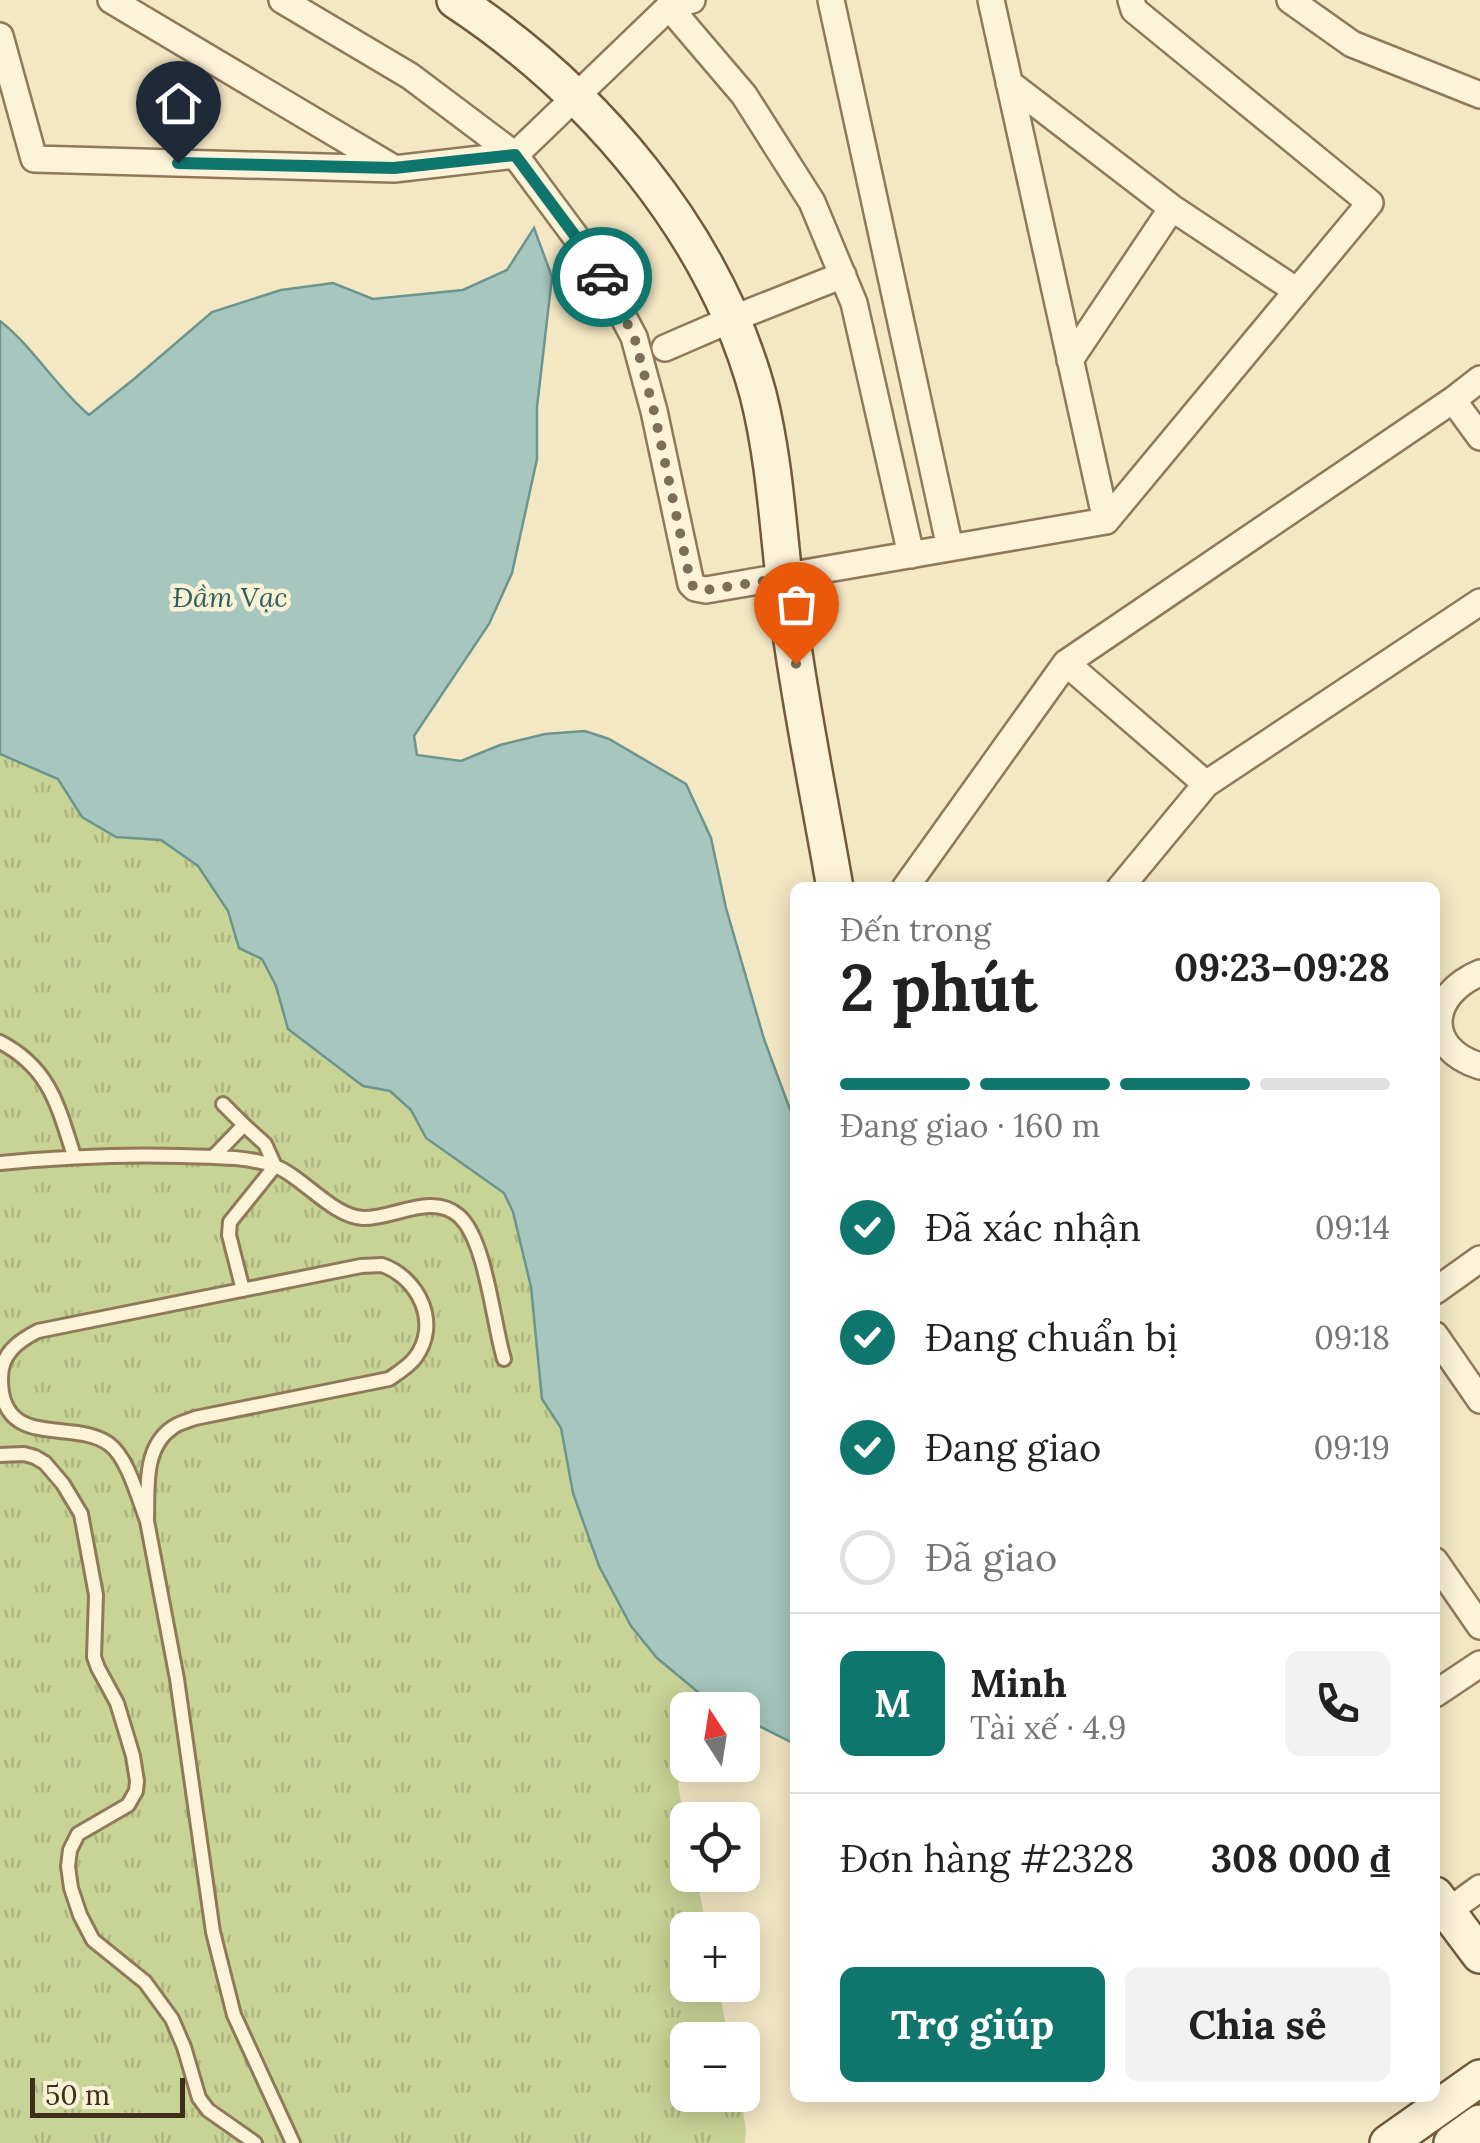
<!DOCTYPE html>
<html lang="vi">
<head>
<meta charset="utf-8">
<style>
	:root { --surface:#fff; --page:#f2f2f2; --text:#222; --muted:#767676; --line:#e0e0e0; --accent:#0f766e }
	body { margin:0; font-family:Lora,serif; background:var(--page); color:var(--text); height:100vh; display:flex; flex-direction:column; font-size:38px; white-space:nowrap }
	* { box-sizing:border-box; margin:0 }
	p { font-size:32px; color:var(--muted) }
	.icon { flex:none; width:55px; height:55px; fill:none; stroke:currentColor; stroke-width:2; stroke-linecap:round; stroke-linejoin:round }
	.map { position:relative; flex:1; overflow:hidden }
	.side { position:absolute; left:790px; top:882px; width:650px; height:1220px; display:flex; flex-direction:column; background:var(--surface); border-radius:15px; box-shadow:0 5px 25px #0003 }
	.side>* { flex:none }
	.needle { width:65px; rotate:348deg }
	.fabs { position:absolute; left:670px; top:1692px; display:grid; gap:20px }
	.fabs a { display:grid; place-items:center; width:90px; height:90px; border-radius:15px; background:var(--surface); box-shadow:0 5px 25px #0003; font-size:50px }
	.scale { position:absolute; left:30px; bottom:25px; width:155px; box-sizing:border-box; padding-left:10px; border:5px solid #3e2f1d; border-top:0; font-size:28px; line-height:35px; white-space:nowrap; color:#3e2f1d; -webkit-text-stroke:8px #f9f1d5; paint-order:stroke }
	.pin { position:absolute; display:grid; place-items:center; width:85px; height:85px; color:#fff; margin:-102px -42px; border-radius:50% 50% 50% 0; rotate:-45deg; box-shadow:0 0 10px #0007 }
	.pin .icon { rotate:45deg }
	.courier { position:absolute; display:grid; place-items:center; width:100px; height:100px; margin:-50px; border:8px solid #0f766e; border-radius:50%; background:#fff; color:#222; box-shadow:0 2px 12px #0007 }
	.head em { font-style:normal; font-weight:700 }
	.head div { display:flex; flex-direction:column-reverse }
	.head { display:flex; align-items:center; justify-content:space-between; height:170px; padding:0 50px }
	h1 { font-size:65px; font-weight:700; line-height:75px }
	.bar { display:grid; grid-template-columns:repeat(4,1fr); gap:15px 10px; align-content:center; height:120px; padding:0 50px }
	.bar i { height:12px; border-radius:8px; background:var(--line) }
	.bar .selected { background:var(--accent) }
	.bar p { grid-column:span 4 }
	.line { display:flex; align-items:center; gap:25px; padding:0 50px; border-top:2px solid var(--line) }
	.line div { flex:1 }
	.round { display:grid; place-items:center; flex:none; width:105px; height:105px; border-radius:15px; background:var(--page) }
	ol { padding:0 50px; list-style:none }
	li { display:flex; align-items:center; gap:30px; height:110px }
	li p { margin-inline-start:auto }
	li .icon { padding:10px; border-radius:50%; background:var(--accent); color:#fff; stroke-width:4 }
	li:last-child { color:var(--muted) }
	li i { width:55px; height:55px; border:5px solid var(--line); border-radius:50% }
	.button { display:flex; gap:20px; margin-top:auto; padding:20px 50px }
	.button a { flex:1; height:115px; border-radius:15px; background:var(--accent); color:#fff; font-size:40px; font-weight:700; line-height:115px; text-align:center }
	.button a+a { background:var(--page); color:var(--text) }
	.map>svg:first-child { display:block }
	.grass { fill:url(#grass-tufts) }
	.water { fill:#a6c6be; stroke:#6c958d; stroke-width:2.5 }
	.lines { fill:none; stroke-linecap:round; stroke-linejoin:round }
	.lane-casing { stroke:#907958; stroke-width:18 }
	.street-casing { stroke:#907958; stroke-width:30 }
	.secondary-casing { stroke:#72593b; stroke-width:40 }
	.lane { stroke:#fcf3d9; stroke-width:12 }
	.street { stroke:#fcf3d9; stroke-width:25 }
	.secondary { stroke:#fcf3d9; stroke-width:35 }
	.done { stroke:#7d6f57; stroke-width:10; stroke-dasharray:0 18 }
	.route { stroke:#0f766e; stroke-width:12 }
	.labels { text-anchor:middle; dominant-baseline:central; stroke-width:9; stroke-linejoin:round; paint-order:stroke }
	.water-label { font-size:28px; font-style:italic; fill:#2b605f; stroke:#f9f1d5 }
</style>
</head>
<body>
<div class="map">
<svg width="1480" height="2143" viewBox="0 0 1480 2143">
	<defs>
		<pattern id="grass-tufts" width="24" height="20" patternUnits="userSpaceOnUse" patternTransform="scale(2.5)"><rect width="24" height="20" fill="#c8d396"/><path d="M3 7l-1-3M5 7V3M7 7l1-3M15 17l-1-3M17 17v-4M19 17l1-3" fill="none" stroke="#adb581"/></pattern>
	</defs>
	<rect width="100%" height="100%" fill="#f3e7c4"/>
	<!-- grass -->
	<path class="grass" d="M0 754 58 779 82 817 116 837 161 840 198 866 228 911 239 948 262 959 276 986 288 1029 363 1086 390 1091 411 1110 426 1138 504 1193 513 1212 531 1287 542 1399 561 1428 573 1493 599 1566 631 1626 657 1658 710 1702 707 1710H688L687 1760 678 1785 687 1833 688 1875H696L707 1930H688V1985H718L729 2040H688V2095H740L746 2129 745 2143H0Z"/>
	<!-- water -->
	<path class="water" d="M534 228 552 277 537 407V459L512 573 489 624 414 736 417 755 461 761 500 745 545 734 585 731 609 739 686 784 711 838 726 908 764 1039 795 1123V1744L743 1718 742 1710H726L710 1702 657 1658 631 1626 599 1566 573 1493 561 1428 542 1399 531 1287 513 1212 504 1193 426 1138 411 1110 390 1091 363 1086 288 1029 276 986 262 959 239 948 228 911 198 866 161 840 116 837 82 817 58 779 0 754V321C34 348 56 387 89 415L134 379 212 312 281 290 333 283 373 299 463 290 507 270Z"/>
	<g class="lines">
		<!-- lane casing -->
		<g class="lane-casing">
			<path id="lane" d="M0 1042C50 1068 58 1106 74 1156
				M223 1104 244 1125
				M213 1157 244 1125 265 1144 275 1166 230 1222 229 1235 243 1290
				M0 1163C61 1157 121 1154 182 1156 212 1157 243 1156 272 1165 302 1175 331 1216 363 1218 393 1219 432 1192 459 1216 486 1240 493 1323 504 1359
				M382 1265C419 1278 441 1324 415 1358 408 1367 398 1373 389 1379L195 1418C188 1421 178 1423 172 1428 143 1448 148 1489 147 1521 138 1498 128 1458 109 1444 74 1418 0 1451 1 1378 1 1354 18 1341 38 1331L361 1266Z
				M0 1455 24 1454 35 1457 45 1463 63 1484 81 1514 96 1595 94 1657 98 1668 117 1703 133 1756 137 1781 136 1791 128 1805 78 1834 70 1850 68 1866 71 1888 80 1915 93 1940 145 1982 172 2019 184 2047 199 2098 208 2110 255 2143
				M147 1521 177 1679 213 1932 234 2015 293 2143"/>
		</g>
		<!-- street casing -->
		<g class="street-casing">
			<path id="street" d="M111 0 390 166
				M282 0 410 76 515 155 593 260 634 337 654 411 691 584 695 588 706 590 1106 521 1370 203 1134 10 1131 0
				M831 0 950 548
				M991 0 1106 521
				M1290 0 1352 44 1480 95
				M669 7 744 95 812 202 854 303 911 555
				M0 36 34 159 394 169 515 155 669 7 692 0
				M1009 83 1172 208 1297 291
				M665 348 732 319 843 275
				M1070 360 1172 208
				M1453 400 1480 437
				M1066 663 1206 784
				M905 888 1066 663 1453 400 1480 379
				M1120 888 1206 784 1480 602
				M1480 973C1429 994 1422 1048 1480 1066
				M1435 1291 1480 1259
				M1435 1335 1480 1400
				M1435 1561 1480 1626
				M1435 1694 1480 1664
				M1447 1912 1480 1888"/>
		</g>
		<!-- secondary casing -->
		<g class="secondary-casing">
			<path id="secondary" d="M455 0C593 91 714 232 758 394 777 468 779 551 790 626 802 714 820 801 835 888
				M1435 1895 1480 1955
				M1388 2143 1480 2078
				M1452 2143 1480 2123"/>
		</g>
		<!-- lane -->
		<use href="#lane" class="lane"/>
		<!-- street -->
		<use href="#street" class="street"/>
		<!-- secondary -->
		<use href="#secondary" class="secondary"/>
	</g>
	<g class="lines">
		<!-- done -->
		<path class="done" d="M602 277 634 336 654 411 691 584 695 588 706 590 784 578 796 664"/>
		<!-- route -->
		<path class="route" d="M178 163 394 168 515 155 593 260 602 277"/>
	</g>
	<g class="labels">
		<!-- water labels -->
		<g class="water-label">
			<text x="230" y="597">Đầm Vạc</text>
		</g>
	</g>
</svg>
<div class="fabs">
<a><svg class="needle" viewBox="-14 -14 28 28"><path d="M0-13l5 13h-10z" fill="#e53935"/><path d="M0 13l5-13h-10z" fill="#767676"/></svg></a>
<a><svg class="icon" aria-label="locate" viewBox="0 0 24 24"><circle cx="12" cy="12" r="6"/><path d="M12 2v4M12 18v4M2 12h4M18 12h4"/></svg></a>
<a>+</a>
<a>−</a>
</div>
<div class="scale">50 m</div>
<div class="pin" style="left:796px;top:664px;background:#ea580c"><svg class="icon" aria-label="bag" viewBox="0 0 24 24"><path d="M5 8h14l-1 12H6zM9 8a3 3 0 0 1 6 0"/></svg></div>
<div class="pin" style="left:178px;top:163px;background:#1f2937"><svg class="icon" aria-label="home" viewBox="0 0 24 24"><path d="M3 11l9-7 9 7M6 9v11h12V9"/></svg></div>
<div class="courier" style="left:602px;top:277px"><svg class="icon" aria-label="car" viewBox="0 0 24 24"><path d="M5 17H2v-5l4-1 3-4h7l3 4 3 1v5h-3M9 17h6M6 11h13"/><circle cx="7" cy="17" r="2"/><circle cx="17" cy="17" r="2"/></svg></div>
<section class="side">
<div class="head"><div><h1>2 phút</h1><p>Đến trong</p></div><em>09:23–09:28</em></div>
<div class="bar"><i class="selected"></i><i class="selected"></i><i class="selected"></i><i></i><p>Đang giao · 160 m</p></div>
<ol>
<li><svg class="icon" aria-label="check" viewBox="0 0 24 24"><path d="M5 12l5 5 9-10"/></svg>Đã xác nhận<p>09:14</p></li>
<li><svg class="icon" aria-label="check" viewBox="0 0 24 24"><path d="M5 12l5 5 9-10"/></svg>Đang chuẩn bị<p>09:18</p></li>
<li><svg class="icon" aria-label="check" viewBox="0 0 24 24"><path d="M5 12l5 5 9-10"/></svg>Đang giao<p>09:19</p></li>
<li><i></i>Đã giao</li>
</ol>
<div class="line" style="height:180px"><b class="round" style="background:var(--accent);color:#fff">M</b><div><b>Minh</b><p>Tài xế · 4.9</p></div><a class="round"><svg class="icon" aria-label="phone" viewBox="0 0 24 24"><path d="M5 4h4l2 5-3 2q2 4 5 5l2-3 5 2v4C11 20 4 13 5 4z"/></svg></a></div>
<div class="line" style="height:130px"><div>Đơn hàng #2328</div><b>308 000 ₫</b></div>
<div class="button"><a>Trợ giúp</a><a>Chia sẻ</a></div>
</section>
</div>
</body>
</html>
